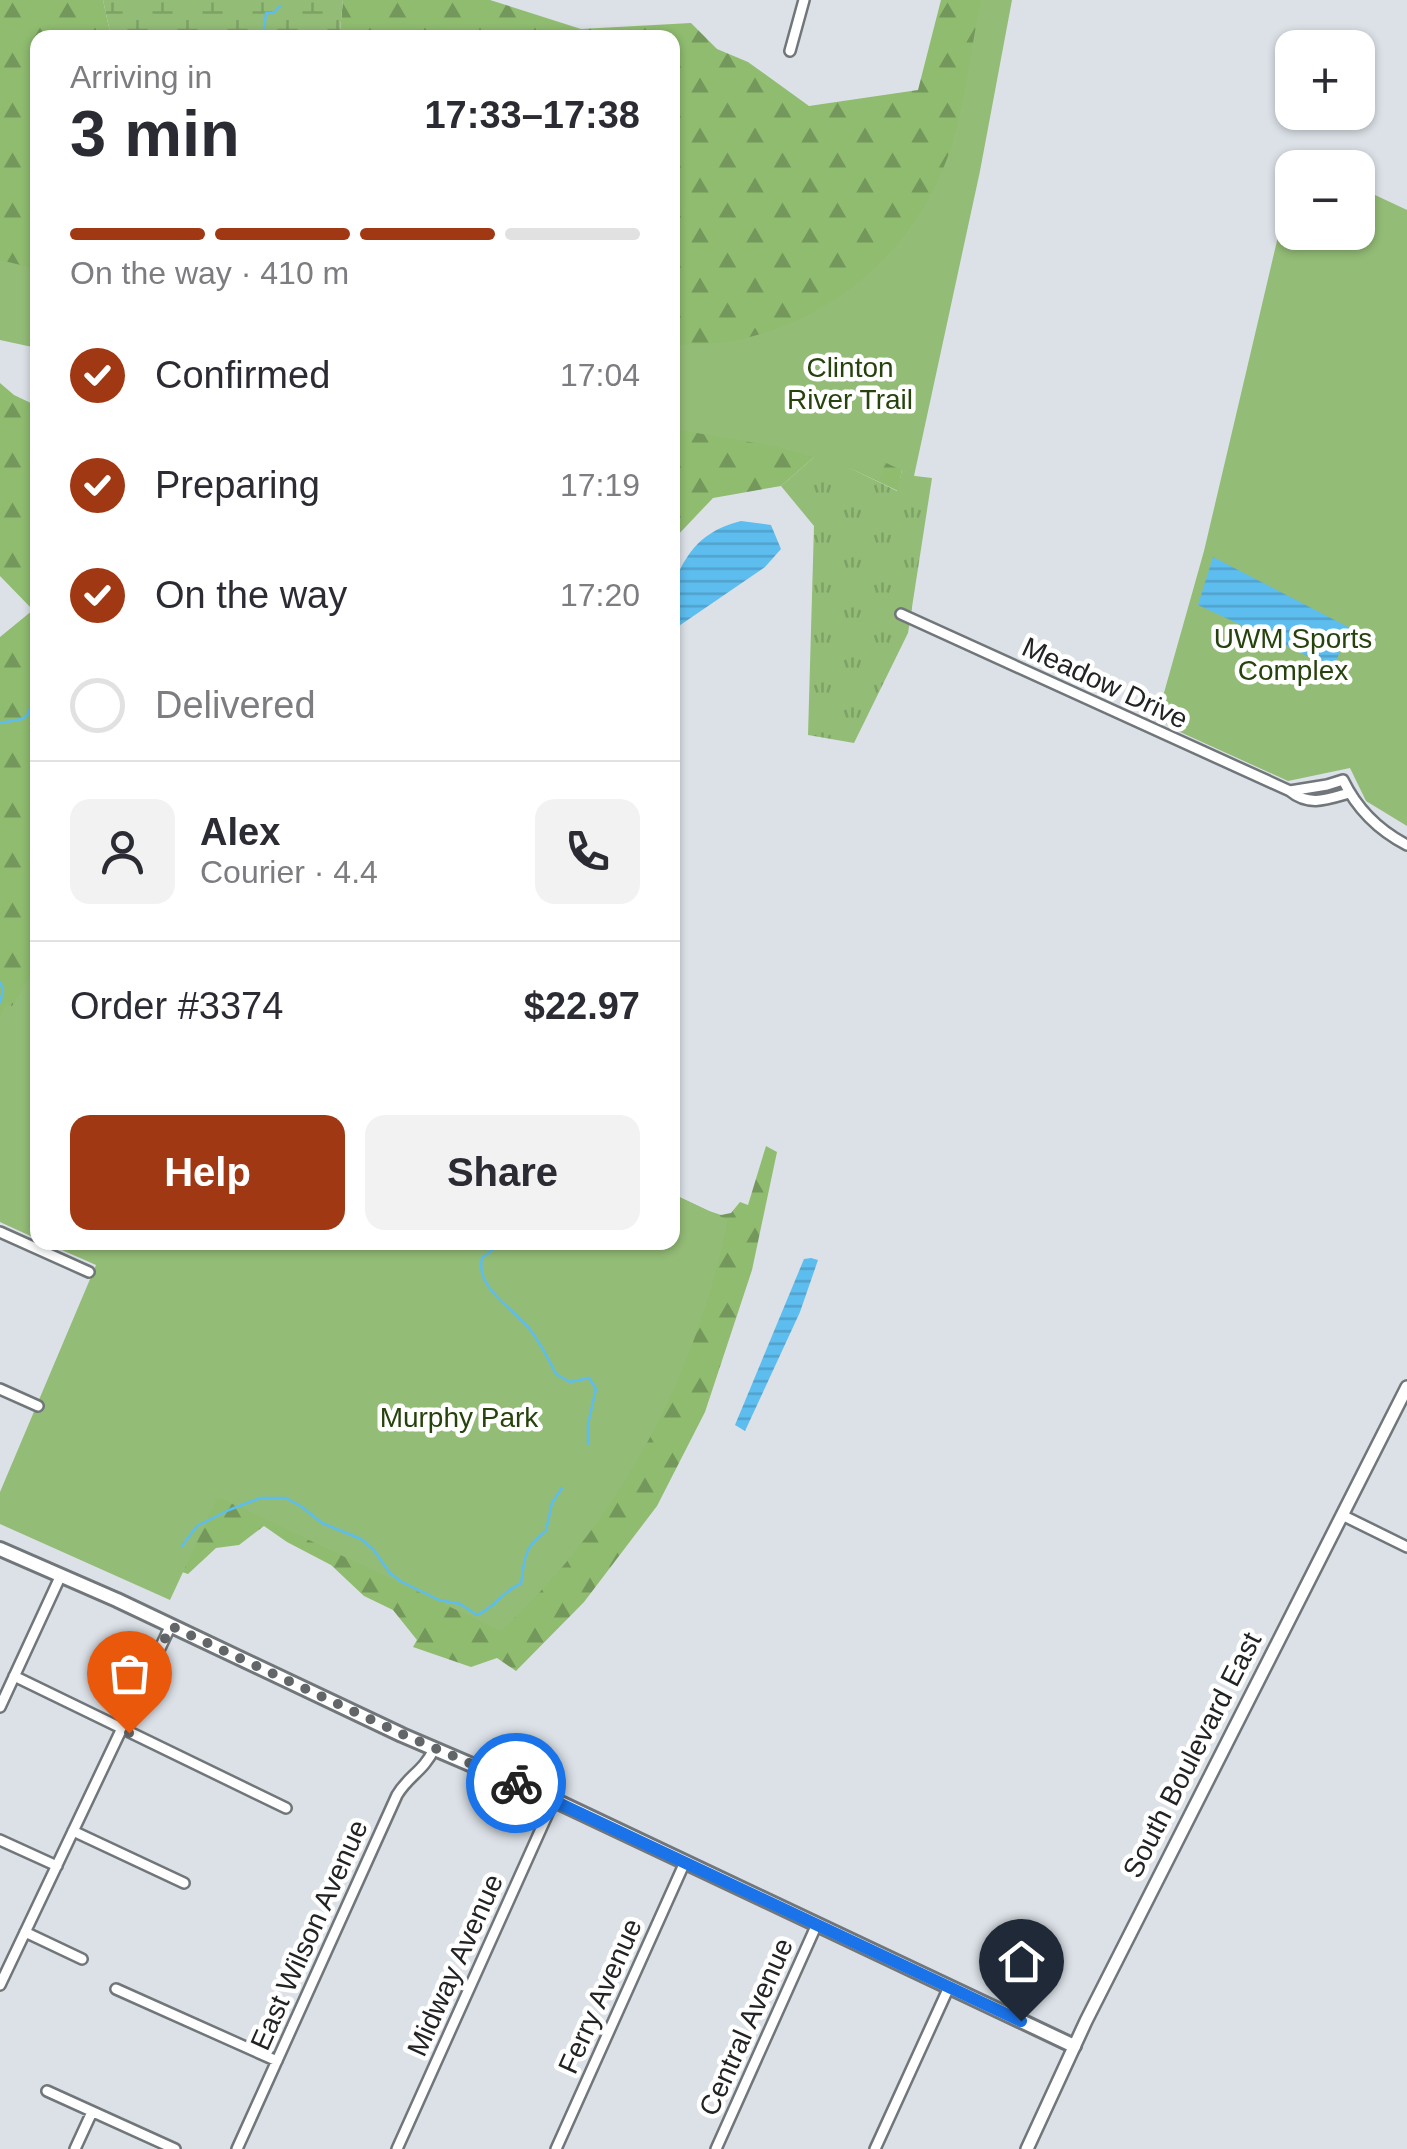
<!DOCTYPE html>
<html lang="en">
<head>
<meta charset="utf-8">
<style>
	:root { --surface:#fff; --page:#f2f2f3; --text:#2b2b33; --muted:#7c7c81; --line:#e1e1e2; --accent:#a03913 }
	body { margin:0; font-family:Helvetica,sans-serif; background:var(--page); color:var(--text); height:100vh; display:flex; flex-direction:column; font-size:38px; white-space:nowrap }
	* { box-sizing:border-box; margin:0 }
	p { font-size:32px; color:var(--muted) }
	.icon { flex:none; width:55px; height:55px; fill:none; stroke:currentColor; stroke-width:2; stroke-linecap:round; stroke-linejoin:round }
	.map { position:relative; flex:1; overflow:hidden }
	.drawer { position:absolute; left:30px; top:30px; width:650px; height:1220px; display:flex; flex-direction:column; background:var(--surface); border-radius:20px; box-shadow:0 2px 8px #0004 }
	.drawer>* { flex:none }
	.buttons { position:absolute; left:1275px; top:30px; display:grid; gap:20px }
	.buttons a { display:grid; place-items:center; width:100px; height:100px; border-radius:20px; background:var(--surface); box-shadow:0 2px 8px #0004; font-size:50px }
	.pin { position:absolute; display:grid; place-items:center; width:85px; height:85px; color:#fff; margin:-102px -42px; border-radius:50% 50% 50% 0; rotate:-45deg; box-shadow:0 0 10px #0007 }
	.pin .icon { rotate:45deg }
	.courier { position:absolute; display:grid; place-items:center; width:100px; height:100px; margin:-50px; border:8px solid #1a73e8; border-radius:50%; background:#fff; color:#222; box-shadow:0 2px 12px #0007 }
	.overview em { font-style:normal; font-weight:600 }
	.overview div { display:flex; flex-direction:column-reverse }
	.overview { display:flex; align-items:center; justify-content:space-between; height:170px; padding:0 40px }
	h1 { font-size:65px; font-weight:600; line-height:75px }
	.bar { display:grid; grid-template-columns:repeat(4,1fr); gap:15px 10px; align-content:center; height:120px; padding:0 40px }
	.bar i { height:12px; border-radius:8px; background:var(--line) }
	.bar .on { background:var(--accent) }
	.bar p { grid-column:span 4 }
	.line { display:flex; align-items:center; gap:25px; padding:0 40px; border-top:2px solid var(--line) }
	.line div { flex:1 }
	.round { display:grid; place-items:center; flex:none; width:105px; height:105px; border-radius:20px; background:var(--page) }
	ol { padding:0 40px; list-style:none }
	li { display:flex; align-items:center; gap:30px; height:110px }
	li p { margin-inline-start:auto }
	li .icon { padding:10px; border-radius:50%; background:var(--accent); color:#fff; stroke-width:4 }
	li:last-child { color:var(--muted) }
	li i { width:55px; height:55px; border:5px solid var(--line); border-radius:50% }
	.cta { display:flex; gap:20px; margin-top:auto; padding:20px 40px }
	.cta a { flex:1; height:115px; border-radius:20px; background:var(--accent); color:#fff; font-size:40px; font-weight:600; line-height:115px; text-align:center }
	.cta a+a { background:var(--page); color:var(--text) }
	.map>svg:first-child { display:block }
	.grass { fill:url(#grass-tufts) }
	.forest { fill:url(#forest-firs) }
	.wetland { fill:url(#wetland-marsh) }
	.park { fill:#93bc76 }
	.water { fill:url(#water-rules) }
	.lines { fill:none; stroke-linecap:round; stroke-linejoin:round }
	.stream { stroke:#5dbdee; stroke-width:2.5 }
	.minor-casing { stroke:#70767a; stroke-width:14 }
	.tertiary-casing { stroke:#70767a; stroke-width:16 }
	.secondary-casing { stroke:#70767a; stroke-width:18 }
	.minor { stroke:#fff; stroke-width:9 }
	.tertiary { stroke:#fff; stroke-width:11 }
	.secondary { stroke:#fff; stroke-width:12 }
	.done { stroke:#626669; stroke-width:10; stroke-dasharray:0 18 }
	.route { stroke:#1a73e8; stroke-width:12 }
	.labels { text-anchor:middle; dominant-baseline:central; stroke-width:9; stroke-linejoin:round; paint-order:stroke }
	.park-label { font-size:28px; fill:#27430d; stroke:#fff }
	.street-label { font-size:28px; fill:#212325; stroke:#fff }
</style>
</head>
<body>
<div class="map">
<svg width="1407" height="2149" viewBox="0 0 1407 2149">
	<defs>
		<pattern id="grass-tufts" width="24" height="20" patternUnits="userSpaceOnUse" patternTransform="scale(2.5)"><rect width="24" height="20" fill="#93bc76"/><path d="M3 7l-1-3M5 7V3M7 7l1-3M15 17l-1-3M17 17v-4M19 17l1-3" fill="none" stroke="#7ea166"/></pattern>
		<pattern id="forest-firs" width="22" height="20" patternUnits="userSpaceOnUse" patternTransform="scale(2.5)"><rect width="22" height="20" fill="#8fbc6f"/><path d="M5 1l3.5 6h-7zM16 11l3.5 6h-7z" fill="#74985b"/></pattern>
		<pattern id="wetland-marsh" width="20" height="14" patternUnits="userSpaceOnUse" patternTransform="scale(2.5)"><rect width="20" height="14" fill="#93bc76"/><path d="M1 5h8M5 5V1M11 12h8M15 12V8" fill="none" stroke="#7ea166"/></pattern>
		<pattern id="water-rules" width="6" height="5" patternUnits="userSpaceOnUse" patternTransform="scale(2.5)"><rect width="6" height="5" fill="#5dbdee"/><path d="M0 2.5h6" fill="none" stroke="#51a2cc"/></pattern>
	</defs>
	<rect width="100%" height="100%" fill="#dbe1e7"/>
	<!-- grass -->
	<path class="grass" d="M814 457 852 469 897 491 902 470 915 476 932 478 908 633 854 743 808 735 814 526 781 486Z"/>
	<!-- forest -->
	<path class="forest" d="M0 0H103L111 37 38 38 37 286 0 269Z
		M343 0H490L581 29 691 23 717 49 748 62 809 106 918 90 941 0H989L898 491 852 469 814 457 781 486 713 498 675 538 673 553 672 38H348L340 31Z
		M0 383 14 395 37 406V1077L0 1075V637L33 610 0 576Z
		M766 1146 777 1152 752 1270 705 1412 657 1506 584 1602 516 1671 497 1658 471 1667 413 1647 417 1640 393 1610 364 1596 331 1565 287 1542 264 1526 239 1545 216 1548 188 1574 161 1565 152 1516 672 1242 673 1194 709 1211 721 1215 731 1213 740 1202 748 1205Z"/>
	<!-- wetland -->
	<path class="wetland" d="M103 0H343L340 30 348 37H111Z"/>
	<!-- park -->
	<path class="park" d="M981 0H1012L980 171 914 476 884 462 880 481 852 469 778 447 673 429V345C696 344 719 344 741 339 841 317 922 241 952 144 966 97 971 47 981 0Z
		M1292 177V232H1358V187L1407 210V826L1366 801 1350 768 1288 781 1169 727 1158 714 1204 551Z
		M0 260 37 269V348L0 340Z
		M37 964V1239L0 1222V1017L6 1004 12 1006Z
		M673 1194 728 1220C696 1377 619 1522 501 1631L218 1497 170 1600 0 1524V1492L96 1265 46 1243 672 1242Z"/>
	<!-- water -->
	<path class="water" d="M741 521 771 525 781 549 765 567 673 630V580C680 573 680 567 686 559 699 538 717 527 741 521Z
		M1213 557 1350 628 1333 668 1198 605Z
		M811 1258 818 1260 800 1312 745 1431 735 1425 804 1259Z"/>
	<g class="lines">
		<!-- stream -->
		<path class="stream" d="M263 38 266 13H274L280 6
			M0 723 22 719 27 716 31 705 38 701
			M0 982 3 990 0 1003
			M502 1242 482 1258C475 1287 512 1308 528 1327 540 1342 548 1358 556 1374L570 1382 589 1378 596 1389 588 1424V1444
			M182 1546 197 1526 229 1510 260 1498H286L302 1507 322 1523 361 1539 373 1549 390 1573 400 1581 439 1600 460 1604 477 1615C495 1608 506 1588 521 1584 525 1557 523 1549 546 1531L552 1503 562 1488"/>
		<!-- minor casing -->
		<g class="minor-casing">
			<path id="minor" d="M790 51 804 0
				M901 614 1290 791C1309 807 1328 799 1349 793
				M1290 791 1327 785 1343 780C1357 809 1378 830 1407 845
				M0 1232 89 1272
				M0 1389 38 1406
				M1342 1515 1407 1547
				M14 1676 286 1808
				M0 1707 61 1575
				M73 1831 184 1883
				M0 1840 57 1866
				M25 1932 82 1959
				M0 1985 171 1625
				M116 1989 277 2061
				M47 2091 175 2149
				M75 2149 92 2112
				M237 2149 397 1795C409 1775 423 1772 434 1749
				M397 2149 554 1800
				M556 2149 685 1862
				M716 2149 817 1924
				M875 2149 949 1987"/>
		</g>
		<!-- tertiary casing -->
		<g class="tertiary-casing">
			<path id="tertiary" d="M1027 2149 1086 2021 1407 1387"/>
		</g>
		<!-- secondary casing -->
		<g class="secondary-casing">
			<path id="secondary" d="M0 1549 117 1600 402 1735 554 1800 1074 2046"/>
		</g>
		<!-- minor -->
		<use href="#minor" class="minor"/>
		<!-- tertiary -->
		<use href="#tertiary" class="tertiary"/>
		<!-- secondary -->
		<use href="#secondary" class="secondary"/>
	</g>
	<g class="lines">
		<!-- done -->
		<path class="done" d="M129 1733 122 1728 171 1626 402 1734 516 1783"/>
		<!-- route -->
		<path class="route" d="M516 1783 1021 2021"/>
	</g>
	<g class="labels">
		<!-- park labels -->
		<g class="park-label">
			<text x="850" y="367">Clinton<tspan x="850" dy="32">River Trail</tspan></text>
			<text x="1293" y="638">UWM Sports<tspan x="1293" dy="32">Complex</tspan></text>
			<text x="459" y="1417">Murphy Park</text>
		</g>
		<!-- street labels -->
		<g class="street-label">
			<text transform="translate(1105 683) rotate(25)">Meadow Drive</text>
			<text transform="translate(1192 1755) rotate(-63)">South Boulevard East</text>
			<text transform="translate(309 1935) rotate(-66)">East Wilson Avenue</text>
			<text transform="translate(455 1965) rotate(-66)">Midway Avenue</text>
			<text transform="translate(600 1996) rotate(-66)">Ferry Avenue</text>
			<text transform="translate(746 2027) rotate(-66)">Central Avenue</text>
		</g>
	</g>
</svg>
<div class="buttons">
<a>+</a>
<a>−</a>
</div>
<div class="pin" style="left:129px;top:1733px;background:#ea580c"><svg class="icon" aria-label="bag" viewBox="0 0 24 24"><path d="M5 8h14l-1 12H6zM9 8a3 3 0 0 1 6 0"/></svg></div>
<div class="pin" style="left:1021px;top:2021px;background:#1f2937"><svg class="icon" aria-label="home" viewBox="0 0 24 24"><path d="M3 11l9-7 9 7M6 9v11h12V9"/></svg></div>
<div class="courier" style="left:516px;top:1783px"><svg class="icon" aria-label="bike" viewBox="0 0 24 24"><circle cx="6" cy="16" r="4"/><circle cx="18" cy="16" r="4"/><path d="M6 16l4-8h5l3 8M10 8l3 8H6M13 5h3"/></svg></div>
<section class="drawer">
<div class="overview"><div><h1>3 min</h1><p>Arriving in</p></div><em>17:33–17:38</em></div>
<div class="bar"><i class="on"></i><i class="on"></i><i class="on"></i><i></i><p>On the way · 410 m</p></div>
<ol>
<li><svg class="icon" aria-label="check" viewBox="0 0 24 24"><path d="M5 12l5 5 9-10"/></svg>Confirmed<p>17:04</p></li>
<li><svg class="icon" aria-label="check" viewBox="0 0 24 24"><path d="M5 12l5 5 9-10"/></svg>Preparing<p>17:19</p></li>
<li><svg class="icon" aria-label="check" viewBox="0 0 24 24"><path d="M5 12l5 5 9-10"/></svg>On the way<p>17:20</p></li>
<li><i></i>Delivered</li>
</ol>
<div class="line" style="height:180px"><a class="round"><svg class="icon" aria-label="person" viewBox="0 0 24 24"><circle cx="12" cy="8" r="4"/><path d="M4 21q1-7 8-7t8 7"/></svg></a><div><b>Alex</b><p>Courier · 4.4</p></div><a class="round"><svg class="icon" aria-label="phone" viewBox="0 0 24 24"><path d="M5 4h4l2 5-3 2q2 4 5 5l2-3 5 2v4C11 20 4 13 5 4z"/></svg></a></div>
<div class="line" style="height:130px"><div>Order #3374</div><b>$22.97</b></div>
<div class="cta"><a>Help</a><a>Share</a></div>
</section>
</div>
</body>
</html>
